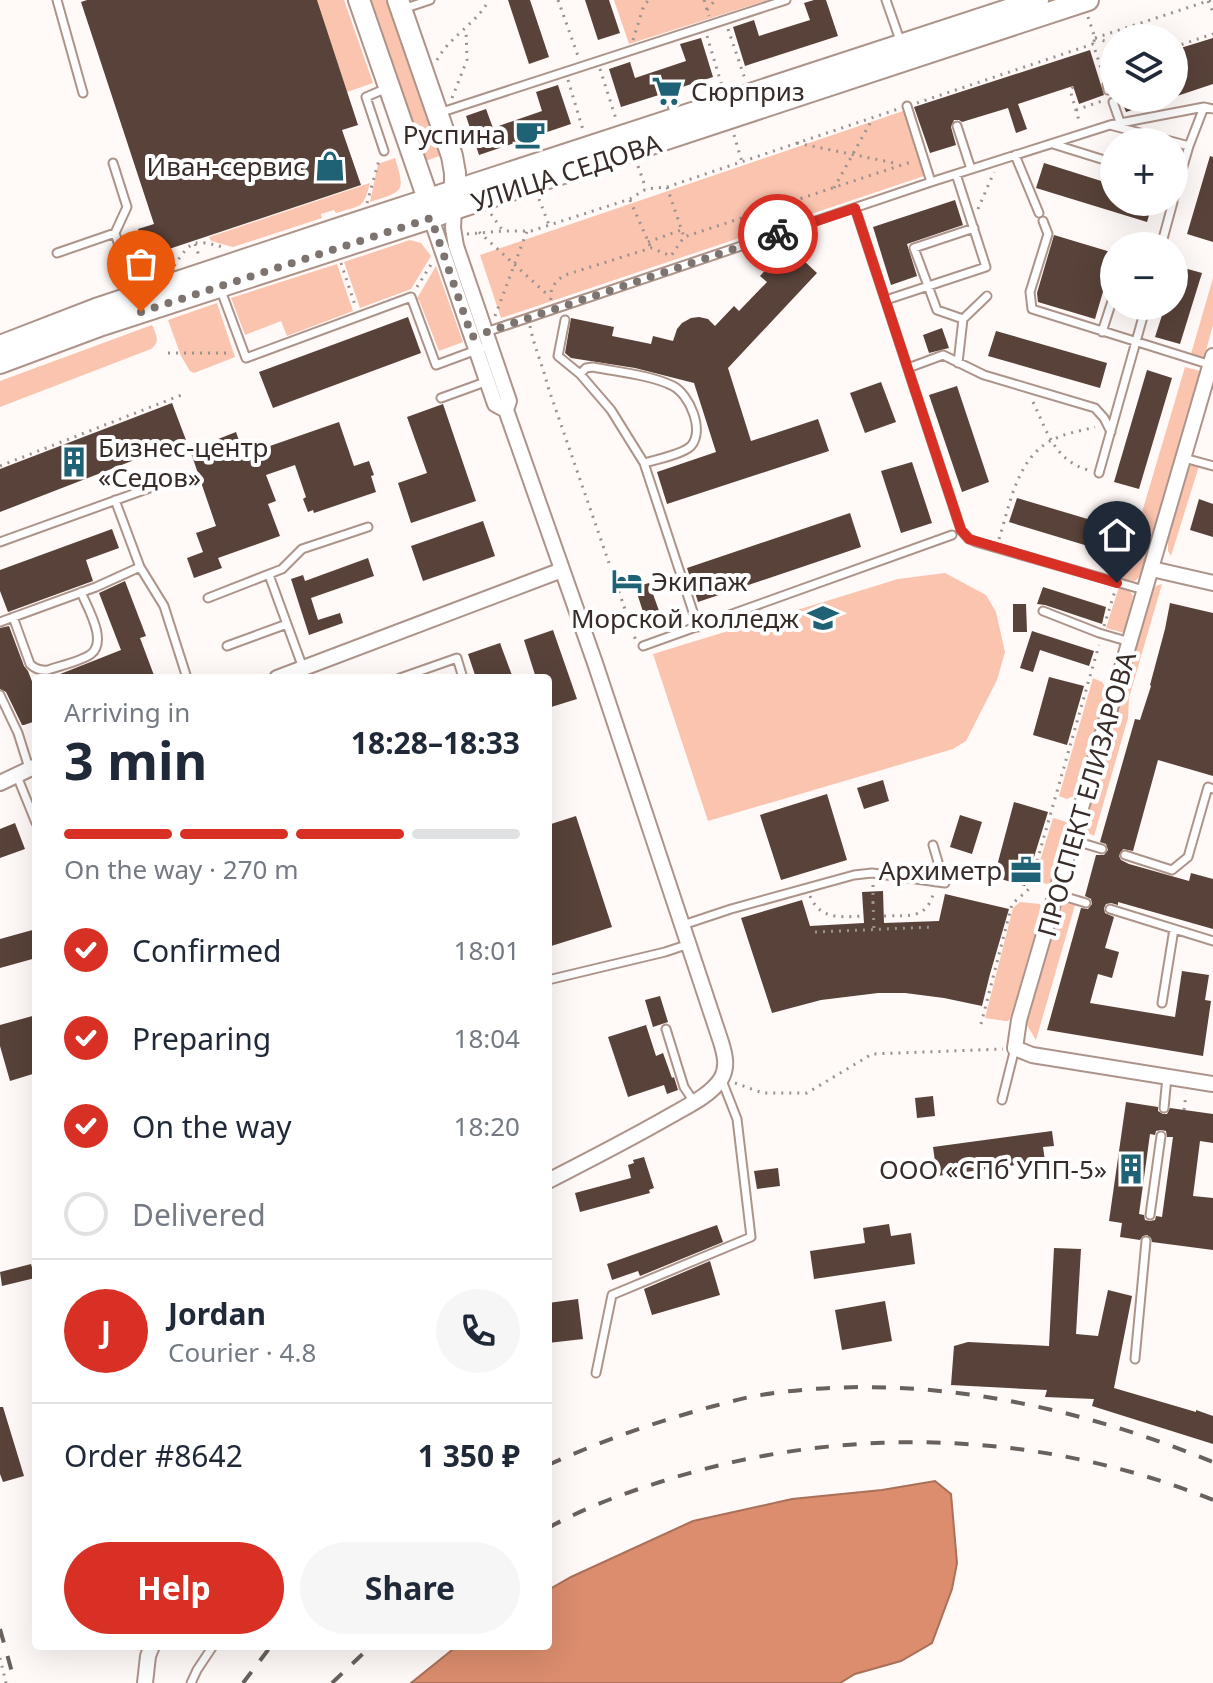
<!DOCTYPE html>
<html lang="en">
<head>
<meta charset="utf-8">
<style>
	:root { --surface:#fff; --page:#f6f6f7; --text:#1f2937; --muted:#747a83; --line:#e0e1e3; --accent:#d93025 }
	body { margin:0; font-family:"Noto Sans",sans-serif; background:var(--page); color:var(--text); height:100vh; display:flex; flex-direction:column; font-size:30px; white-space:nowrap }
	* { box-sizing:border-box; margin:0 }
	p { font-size:26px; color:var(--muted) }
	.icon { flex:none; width:44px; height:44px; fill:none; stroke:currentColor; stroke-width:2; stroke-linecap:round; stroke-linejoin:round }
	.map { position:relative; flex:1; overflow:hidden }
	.panel { position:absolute; left:32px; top:674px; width:520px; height:976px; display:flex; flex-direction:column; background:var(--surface); border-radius:8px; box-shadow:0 8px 32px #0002 }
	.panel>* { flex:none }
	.tools { position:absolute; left:1100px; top:24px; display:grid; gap:16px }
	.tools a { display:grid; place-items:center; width:88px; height:88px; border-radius:50%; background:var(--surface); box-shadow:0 8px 32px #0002; font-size:40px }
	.pin { position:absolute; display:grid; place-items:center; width:68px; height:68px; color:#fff; margin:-82px -34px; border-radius:50% 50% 50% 0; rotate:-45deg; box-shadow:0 0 8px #0007 }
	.pin .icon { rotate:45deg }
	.courier { position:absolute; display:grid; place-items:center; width:80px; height:80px; margin:-40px; border:6px solid #d93025; border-radius:50%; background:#fff; color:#222; box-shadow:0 2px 10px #0007 }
	.overview em { font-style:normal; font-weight:700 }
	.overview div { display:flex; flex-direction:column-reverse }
	.overview { display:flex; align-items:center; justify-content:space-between; height:136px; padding:0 32px }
	h1 { font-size:52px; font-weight:700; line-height:60px }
	.bar { display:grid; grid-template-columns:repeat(4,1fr); gap:12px 8px; align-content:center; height:96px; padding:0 32px }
	.bar i { height:10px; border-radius:6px; background:var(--line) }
	.bar .active { background:var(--accent) }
	.bar p { grid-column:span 4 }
	.line { display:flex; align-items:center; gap:20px; padding:0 32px; border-top:2px solid var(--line) }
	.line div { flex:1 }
	.round { display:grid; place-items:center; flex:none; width:84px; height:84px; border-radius:42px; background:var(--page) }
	ol { padding:0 32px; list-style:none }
	li { display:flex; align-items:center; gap:24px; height:88px }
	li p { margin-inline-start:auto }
	li .icon { padding:8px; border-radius:50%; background:var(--accent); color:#fff; stroke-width:4 }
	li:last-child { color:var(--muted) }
	li i { width:44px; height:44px; border:4px solid var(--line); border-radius:50% }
	.action { display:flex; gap:16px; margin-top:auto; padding:16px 32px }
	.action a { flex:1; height:92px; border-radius:48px; background:var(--accent); color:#fff; font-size:32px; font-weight:700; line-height:92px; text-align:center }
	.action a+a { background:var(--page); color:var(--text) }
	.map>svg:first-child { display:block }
	.green { fill:#fbc4af }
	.water { fill:#db8d6e; stroke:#aa7059; stroke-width:2 }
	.building { fill:#584239; fill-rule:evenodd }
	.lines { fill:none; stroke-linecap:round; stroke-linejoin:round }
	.lane-casing { stroke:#ad948a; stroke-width:11 }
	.street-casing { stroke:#ad948a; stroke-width:18 }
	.secondary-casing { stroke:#ad948a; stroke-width:24 }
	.path { stroke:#9a928f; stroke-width:3; stroke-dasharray:2 6; stroke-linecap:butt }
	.lane { stroke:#fff; stroke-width:7 }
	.street { stroke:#fff; stroke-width:14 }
	.secondary { stroke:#fff; stroke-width:20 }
	.rail { stroke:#6a605c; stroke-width:4; stroke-dasharray:14 14; stroke-linecap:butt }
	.path-bridge { stroke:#9a928f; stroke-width:3; stroke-dasharray:2 6; stroke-linecap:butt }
	.done { stroke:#7d7470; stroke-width:8; stroke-dasharray:0 14.4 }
	.route { stroke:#d93025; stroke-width:10 }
	.labels { text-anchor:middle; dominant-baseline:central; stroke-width:8; stroke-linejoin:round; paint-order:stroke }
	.poi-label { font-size:26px; fill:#372c28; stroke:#fff; text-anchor:end }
	.street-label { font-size:26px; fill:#372c28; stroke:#fff }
</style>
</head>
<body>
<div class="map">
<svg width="1213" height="1683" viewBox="0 0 1213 1683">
	<rect width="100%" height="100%" fill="#fff9f7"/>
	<!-- green -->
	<path class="green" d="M317 0H344L373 83 347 92Z
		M368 0H389L442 155 423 162Z
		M614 0H768L629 44Z
		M906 110 927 175 501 318 480 255Z
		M395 158C406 193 403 191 370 202L378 164Z
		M370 183C363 210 361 205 336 213L334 210 321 214 322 218 233 247 211 241 209 237Z
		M410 240 421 243 431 256 411 289 360 308 344 262Z
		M337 264 353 311 287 336 281 321 245 335 231 298Z
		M436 266 463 342 439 351 419 300H416Z
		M1213 278V325L1204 358 1191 354Z
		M217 303 235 357 194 373 190 371 181 356 168 320Z
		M152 325C156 334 161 342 151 349L0 407V381Z
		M1185 367 1200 371 1141 575 1135 581 1122 580Z
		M1190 464 1199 466 1171 556 1168 551V539Z
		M945 573 986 595 996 612 1005 652 997 680 966 741 953 749 708 821 653 654 898 579Z
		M1162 584 1129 698 1128 718 1094 836 1088 833 1084 824 1152 591 1156 586Z
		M1119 587 1129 590 1133 596 1124 633 1106 628Z
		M1093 678 1102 682 1107 690 1076 795 1067 799 1059 796Z
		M1053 818 1067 822V825L1050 883 1047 884 1034 881Z
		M1020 902 1040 904 1042 911 1010 1019 1008 1021H1005L985 1018 1013 908Z
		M1067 903 1075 905 1036 1040 1027 1025V1017L1059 908 1062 904Z"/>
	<!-- water -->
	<path class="water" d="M935 1481 951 1494 957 1563 952 1589 932 1643 901 1661 855 1674 840 1683H411L457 1646H548V1590L571 1577 693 1521 792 1499 882 1490Z"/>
	<!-- building -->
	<path class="building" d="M87 0H317L358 125 342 130 361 185 163 251 161 245 145 251 138 229 154 224 81 2Z
		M508 0H530L549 57 529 64Z
		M585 0H609L620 33 598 40Z
		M814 0H826L838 36 745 66 733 27 754 20 759 36 810 20 804 3Z
		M701 38 713 77 673 90 667 88 662 94 621 107 609 69 630 62 635 78 686 61 680 44Z
		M1213 38V84L1174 97V50Z
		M1090 50 1104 95 1079 104 1073 86 1018 104 1027 129 1016 133 1008 108 962 122 959 120H954L951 127 956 145 930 153 914 107Z
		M558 85 571 124 479 155 466 116 486 109 493 128 542 111 536 92Z
		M1121 98H1162L1163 100 1126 112Z
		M1210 156 1213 157V242L1187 234Z
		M1044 163 1114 185V202H1153L1147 222 1036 188Z
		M955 200 963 225 907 244 917 276 891 285 873 227Z
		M1054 235 1114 253V288L1105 285 1095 319 1038 302 1037 293Z
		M788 246 817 273 728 368 751 441 818 419 829 451 667 504 657 472 716 452 694 383 635 368 571 358 565 353 571 318 614 327 612 336 651 344 653 336 673 341 677 329 682 323 691 318 699 317 708 319 715 326 734 306 739 311 767 282 760 276Z
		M1177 266 1202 273 1180 344 1155 337 1165 306H1174V276Z
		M408 317 421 353 273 408 259 372Z
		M942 328 949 348 929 353 923 335Z
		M996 331 1107 363 1100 388 988 356Z
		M1147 370 1172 378 1139 489 1114 482Z
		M881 382 896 422 865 433 850 393Z
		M957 386 989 482 962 492 929 395Z
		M172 403 186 440 0 512V469Z
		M443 404 476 501 411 523 398 483 427 473 407 417Z
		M339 422 354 466 369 461 374 475 371 476 376 492 314 513 313 510 308 512 303 499 306 497 295 465 266 475 276 501 268 504 280 536 218 558 222 568 194 578 187 558 203 552 196 533 216 526 190 450 236 432 244 455Z
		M912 462 932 523 901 533 881 471Z
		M1017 498 1128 531 1121 556 1009 522Z
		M1199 499 1213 504V537L1190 530Z
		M850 513 861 547 698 602 687 568Z
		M483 521 495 556 423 581 411 546Z
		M112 529 119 548 86 560 93 581 8 612 0 591V570Z
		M368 558 374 576 311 598 318 620 340 613 343 623 309 635 291 579 303 575 305 581Z
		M125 581 146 636 140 638 155 678H50L121 650 99 593Z
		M649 583 662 619 647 624 635 587Z
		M1043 587 1106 607 1102 624 1045 605 1037 604Z
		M1170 603 1213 613V776L1158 760 1133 851 1123 849 1119 856 1121 860 1129 864 1189 881 1191 873 1213 879V929L1118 902V905L1111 903 1106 904 1104 908 1105 913 1114 917 1105 948 1119 952 1112 978 1098 974 1090 1003 1175 1017 1182 971 1209 975 1205 1000 1211 1001 1203 1056 1047 1030 1081 908 1088 909 1092 904 1091 899 1085 896 1096 855H1104L1108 850 1106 844 1100 842 1135 719 1140 720 1151 686 1150 685 1165 629Z
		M1013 604H1026L1027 632H1013Z
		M9 626 24 666 28 671 33 684 36 682V721L24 725H22L6 692 0 689V628Z
		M553 630 577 699 548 708V678H536L524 640Z
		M1032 631 1094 651 1089 666 1040 650 1033 672 1020 668Z
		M500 643 513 678H476L468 654Z
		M1049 677 1084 686 1067 745 1033 735Z
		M883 780 889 801 864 809 857 788Z
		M827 794 847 860 781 880 760 815Z
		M1014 802 1048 812 1025 886 994 877Z
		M960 815 982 822 972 854 950 847Z
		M576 816 612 927 548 947V825Z
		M15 823 25 849 0 858V829Z
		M883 891 884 923 939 921 945 894 1009 909 990 974 982 1006 944 998 905 993H878L821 1000 772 1013 741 918 802 900 810 926 864 923 862 892Z
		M36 929V958L0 968V939Z
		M660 996 668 1022 653 1027 645 1000Z
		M36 1015V1073L10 1081 0 1046V1025Z
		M646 1025 656 1056 663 1053 672 1078 674 1077 678 1090 667 1094 664 1085 628 1097 608 1037Z
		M933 1096 935 1116 917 1118 915 1098Z
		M1126 1102 1158 1107V1111L1163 1114H1167L1170 1108 1213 1114V1143L1200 1141 1193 1196 1213 1198V1250L1152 1242 1151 1238 1147 1235 1143 1236 1140 1240 1120 1237 1122 1223 1109 1221ZM1161 1130 1166 1131 1167 1137H1173L1162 1217 1156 1216 1155 1220 1150 1221 1145 1220 1144 1215 1139 1214 1150 1134 1155 1135 1156 1131Z
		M1052 1131 1054 1146 1043 1147 1045 1161 937 1176 933 1147Z
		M644 1157 654 1188 649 1190 650 1193 580 1212 575 1193 631 1178 628 1165 634 1163 633 1160Z
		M778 1168 780 1186 757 1189 754 1171Z
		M889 1224 891 1236 911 1233 915 1264 814 1279 810 1251 865 1243 863 1228Z
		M717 1225 723 1242 640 1276 638 1271 612 1280 607 1264Z
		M1054 1248 1081 1249 1076 1334 1098 1336 1108 1290 1132 1296 1114 1388 1196 1412V1410L1213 1416V1444L1092 1406 1094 1399 1045 1397 1047 1390 951 1385 954 1346 968 1342 1049 1346Z
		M710 1261 720 1295 652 1315 644 1289Z
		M31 1264 35 1278 2 1286 0 1272Z
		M578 1299 583 1339 548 1343V1303Z
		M885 1301 892 1341 842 1350 835 1310Z
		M0 1407H3L24 1476 3 1482 0 1474Z"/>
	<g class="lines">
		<!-- lane casing -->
		<g class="lane-casing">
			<path id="lane" d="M57 0 83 93
				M886 0 901 43
				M403 9 430 0
				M1107 85 1108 90
				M668 94 675 114
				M1113 102 1120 122
				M907 106 931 182
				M439 113 786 0
				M1110 125 1189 146
				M957 126 971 169
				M1053 144 1114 163
				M384 151 366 97 387 88
				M1015 155 1039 213
				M113 163 127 207 115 233 135 295
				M1174 197 1189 146 1204 107
				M855 208 961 530 969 539 976 542 1144 590
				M1043 221 1048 234 1030 292 1032 309 1211 365
				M1161 246 1173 202
				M57 253 115 233
				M220 288 246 358 411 297 436 365 490 345
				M886 300 986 267 956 174
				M963 319 937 310 914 248 974 228
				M565 320 558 356 580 374 611 410 644 463 698 627
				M486 332 931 182 1110 125 1204 107 1213 109
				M1102 332 1113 298
				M958 363 963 319 987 296
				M908 368 943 355 984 375 1095 408 1104 418 1111 432
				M580 374 586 368 593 367C618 372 651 375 673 386 689 394 705 430 691 446 683 454 656 460 644 463
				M441 398 488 381
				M1184 458 1213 466
				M1099 473 1146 306
				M115 500 140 567 164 606 187 678
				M0 542 180 477
				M269 575 303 668
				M208 598 282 569 302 549 368 527
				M1043 611 1099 633 1130 642
				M13 617 30 664C35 669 40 671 48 670 59 666 82 661 91 654 108 641 87 607 81 592
				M0 622 96 587 140 567
				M227 646 287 624
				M643 646 952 535
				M400 678 457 658 463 678
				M0 695 18 733 29 768
				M17 776 36 823
				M1072 840 1102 849
				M933 845 938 862 936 882
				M1125 855 1172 870 1188 857 1208 787 1213 789
				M1056 894 1086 903
				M1110 909 1213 941
				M683 925 731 909 854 875 872 873 945 883
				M548 980 665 952 689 944
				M1162 1003 1174 929
				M666 1029 684 1087 694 1102
				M1002 1100 1015 1048
				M1164 1108 1167 1077
				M1150 1215 1161 1136
				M1135 1359 1146 1241
				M596 1373 612 1295 751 1237 737 1119 721 1078
				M191 1683 197 1670 213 1646"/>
		</g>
		<!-- street casing -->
		<g class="street-casing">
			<path id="street" d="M454 209 453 228 456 246 509 401 506 410 595 663 721 1042C725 1055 728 1067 721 1079 710 1096 687 1106 670 1116 630 1139 589 1160 548 1181
				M431 218 495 404 506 410
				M1213 356 1019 1020 1015 1048 1032 1055 1213 1084
				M1152 569 1213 583
				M277 678 562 570
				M0 783 36 766
				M145 1683 148 1656 152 1646"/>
		</g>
		<!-- secondary casing -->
		<g class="secondary-casing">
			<path id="secondary" d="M359 0 428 199 430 212
				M398 0 452 156 455 173V203
				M0 346 96 309 334 230 1038 0
				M0 363 102 325 431 218 454 209 1088 0"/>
		</g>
		<!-- path -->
		<path class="path" d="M558 0 578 56
			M704 0 709 16
			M1208 1 1213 12
			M707 10 715 0
			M1088 17 1095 38 1093 44
			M728 29 745 79
			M707 36 722 86
			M1095 38 1211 0
			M1095 38 1114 44
			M633 40 644 5 649 0
			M1174 47 1213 34
			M437 60C450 36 476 24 489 0
			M600 69 616 119
			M568 80 583 130
			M1073 87 1070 90 1080 124
			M452 98 467 60 466 29
			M917 103 1093 44 1104 77
			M1076 110 1102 101
			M734 135 742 162
			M797 143 899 164
			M638 166 646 189
			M667 187 684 237
			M834 188 873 118
			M539 199 549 225
			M630 200 651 248
			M367 203 379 160
			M978 209 994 172
			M491 214 503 231
			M479 232 550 297
			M467 234 503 231H531L630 199 646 189 667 187 898 109
			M648 242 681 230
			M195 244 200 259
			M341 263 355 305
			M174 266C192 239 194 239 226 248
			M417 287 432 263
			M551 300C549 289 556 280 565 275L651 248 671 256 684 237 914 161
			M495 316 527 231
			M530 326C534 347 543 366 548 387L636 641
			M168 353H232
			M1033 402C1047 431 1054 460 1088 470
			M0 466 184 394
			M999 539C1010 504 1017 458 1052 440 1065 433 1081 431 1095 427
			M1104 626 1115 591
			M873 885V902
			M810 896C820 920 841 917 863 916
			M884 916C909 915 927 920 934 891
			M815 932 933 927
			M981 1024 1012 904 1029 889 1099 645
			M735 1083 763 1093H807L872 1054 1003 1049
			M1184 1110 1186 1094
			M0 1658 6 1683"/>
		<!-- lane -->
		<use href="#lane" class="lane"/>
		<!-- street -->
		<use href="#street" class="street"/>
		<!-- secondary -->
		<use href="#secondary" class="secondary"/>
		<!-- rail -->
		<path class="rail" d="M548 1465C601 1441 658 1421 714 1406 730 1402 746 1397 761 1395 914 1371 1071 1404 1213 1462
			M548 1528C584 1508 622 1494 660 1482 839 1424 1038 1429 1213 1500
			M0 1629 15 1683
			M243 1683 271 1646
			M332 1683 371 1646"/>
		<!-- path-bridge -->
		<path class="path-bridge" d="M873 902 874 930"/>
	</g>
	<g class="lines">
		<!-- done -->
		<path class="done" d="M141 312 431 218 472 337 778 234"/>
		<!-- route -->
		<path class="route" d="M778 234 855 208 961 530 969 539 1117 583"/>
	</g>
	<!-- icons -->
	<defs>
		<g id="supermarket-bare" transform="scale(2.4)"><path d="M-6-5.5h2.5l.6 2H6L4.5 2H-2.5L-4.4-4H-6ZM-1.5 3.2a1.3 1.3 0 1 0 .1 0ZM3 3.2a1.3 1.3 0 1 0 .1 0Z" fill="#1f6175" stroke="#fff" stroke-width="2.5" paint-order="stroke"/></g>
		<g id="cafe-bare" transform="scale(2.4)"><path d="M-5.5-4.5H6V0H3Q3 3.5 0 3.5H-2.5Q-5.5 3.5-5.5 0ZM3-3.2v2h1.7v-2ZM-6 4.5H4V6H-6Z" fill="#1f6175" stroke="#fff" stroke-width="2.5" paint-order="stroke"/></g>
		<g id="shop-bare" transform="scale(2.4)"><path d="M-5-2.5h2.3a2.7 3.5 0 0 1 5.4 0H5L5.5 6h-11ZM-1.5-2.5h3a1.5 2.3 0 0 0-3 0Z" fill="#1f6175" stroke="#fff" stroke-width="2.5" paint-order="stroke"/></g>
		<g id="building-bare" transform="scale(2.4)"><path d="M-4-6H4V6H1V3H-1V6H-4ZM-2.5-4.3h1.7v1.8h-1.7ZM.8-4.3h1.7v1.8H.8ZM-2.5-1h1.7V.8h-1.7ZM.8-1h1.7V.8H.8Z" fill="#1f6175" stroke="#fff" stroke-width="2.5" paint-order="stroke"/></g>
		<g id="hotel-bare" transform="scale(2.4)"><path d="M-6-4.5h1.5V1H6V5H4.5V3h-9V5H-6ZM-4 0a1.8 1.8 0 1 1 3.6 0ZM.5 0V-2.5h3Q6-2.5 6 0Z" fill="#1f6175" stroke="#fff" stroke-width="2.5" paint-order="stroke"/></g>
		<g id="university-bare" transform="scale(2.4)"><path d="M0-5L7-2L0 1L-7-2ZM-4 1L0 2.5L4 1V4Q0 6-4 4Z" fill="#1f6175" stroke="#fff" stroke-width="2.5" paint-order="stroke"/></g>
		<g id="office-bare" transform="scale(2.4)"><path d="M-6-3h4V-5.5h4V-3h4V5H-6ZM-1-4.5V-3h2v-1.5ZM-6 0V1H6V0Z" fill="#1f6175" stroke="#fff" stroke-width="2.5" paint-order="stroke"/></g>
	</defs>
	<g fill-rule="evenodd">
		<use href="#supermarket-bare" x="667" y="91"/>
		<use href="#cafe-bare" x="530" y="134"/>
		<use href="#shop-bare" x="330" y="166"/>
		<use href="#building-bare" x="74" y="462"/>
		<use href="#hotel-bare" x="627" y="581"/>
		<use href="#university-bare" x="823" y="618"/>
		<use href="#office-bare" x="1026" y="870"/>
		<use href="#building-bare" x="1131" y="1169"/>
	</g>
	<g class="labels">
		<!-- poi labels -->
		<g class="poi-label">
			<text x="691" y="91" text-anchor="start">Сюрприз</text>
			<text x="506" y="134">Руспина</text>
			<text x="306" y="166">Иван-сервис</text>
			<text x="98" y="447" text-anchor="start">Бизнес-центр<tspan x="98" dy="30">«Седов»</tspan></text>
			<text x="651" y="581" text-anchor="start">Экипаж</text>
			<text x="799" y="618">Морской колледж</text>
			<text x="1002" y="870">Архиметр</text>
			<text x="1107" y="1169">ООО «СПб УПП-5»</text>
		</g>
		<!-- street labels -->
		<g class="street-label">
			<text transform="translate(566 172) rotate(-18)">УЛИЦА СЕДОВА</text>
			<text transform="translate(1086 794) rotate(-74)">ПРОСПЕКТ ЕЛИЗАРОВА</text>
		</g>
	</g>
</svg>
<div class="tools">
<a><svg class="icon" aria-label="layers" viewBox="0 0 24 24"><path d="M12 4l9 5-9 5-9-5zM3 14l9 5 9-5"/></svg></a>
<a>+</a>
<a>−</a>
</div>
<div class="pin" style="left:141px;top:312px;background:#ea580c"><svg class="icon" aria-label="bag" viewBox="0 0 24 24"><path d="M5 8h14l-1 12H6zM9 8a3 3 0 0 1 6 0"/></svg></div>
<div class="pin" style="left:1117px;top:583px;background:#1f2937"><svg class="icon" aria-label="home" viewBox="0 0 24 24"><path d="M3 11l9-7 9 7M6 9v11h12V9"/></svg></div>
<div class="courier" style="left:778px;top:234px"><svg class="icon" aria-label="bike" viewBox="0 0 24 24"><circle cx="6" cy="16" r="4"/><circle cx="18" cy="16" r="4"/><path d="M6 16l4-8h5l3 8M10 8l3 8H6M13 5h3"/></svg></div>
<section class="panel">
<div class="overview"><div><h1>3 min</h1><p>Arriving in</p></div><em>18:28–18:33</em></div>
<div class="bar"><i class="active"></i><i class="active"></i><i class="active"></i><i></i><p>On the way · 270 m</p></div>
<ol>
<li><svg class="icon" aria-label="check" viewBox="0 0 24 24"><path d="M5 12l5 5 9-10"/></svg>Confirmed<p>18:01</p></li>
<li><svg class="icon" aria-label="check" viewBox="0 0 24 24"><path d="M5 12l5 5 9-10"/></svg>Preparing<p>18:04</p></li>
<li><svg class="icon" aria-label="check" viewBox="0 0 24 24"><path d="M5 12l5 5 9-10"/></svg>On the way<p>18:20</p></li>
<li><i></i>Delivered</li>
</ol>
<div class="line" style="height:144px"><b class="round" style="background:var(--accent);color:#fff">J</b><div><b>Jordan</b><p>Courier · 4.8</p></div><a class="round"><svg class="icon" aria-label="phone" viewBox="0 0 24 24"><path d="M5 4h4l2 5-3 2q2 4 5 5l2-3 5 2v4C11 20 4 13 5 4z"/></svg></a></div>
<div class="line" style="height:104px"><div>Order #8642</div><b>1 350 ₽</b></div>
<div class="action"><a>Help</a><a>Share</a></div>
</section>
</div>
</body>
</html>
